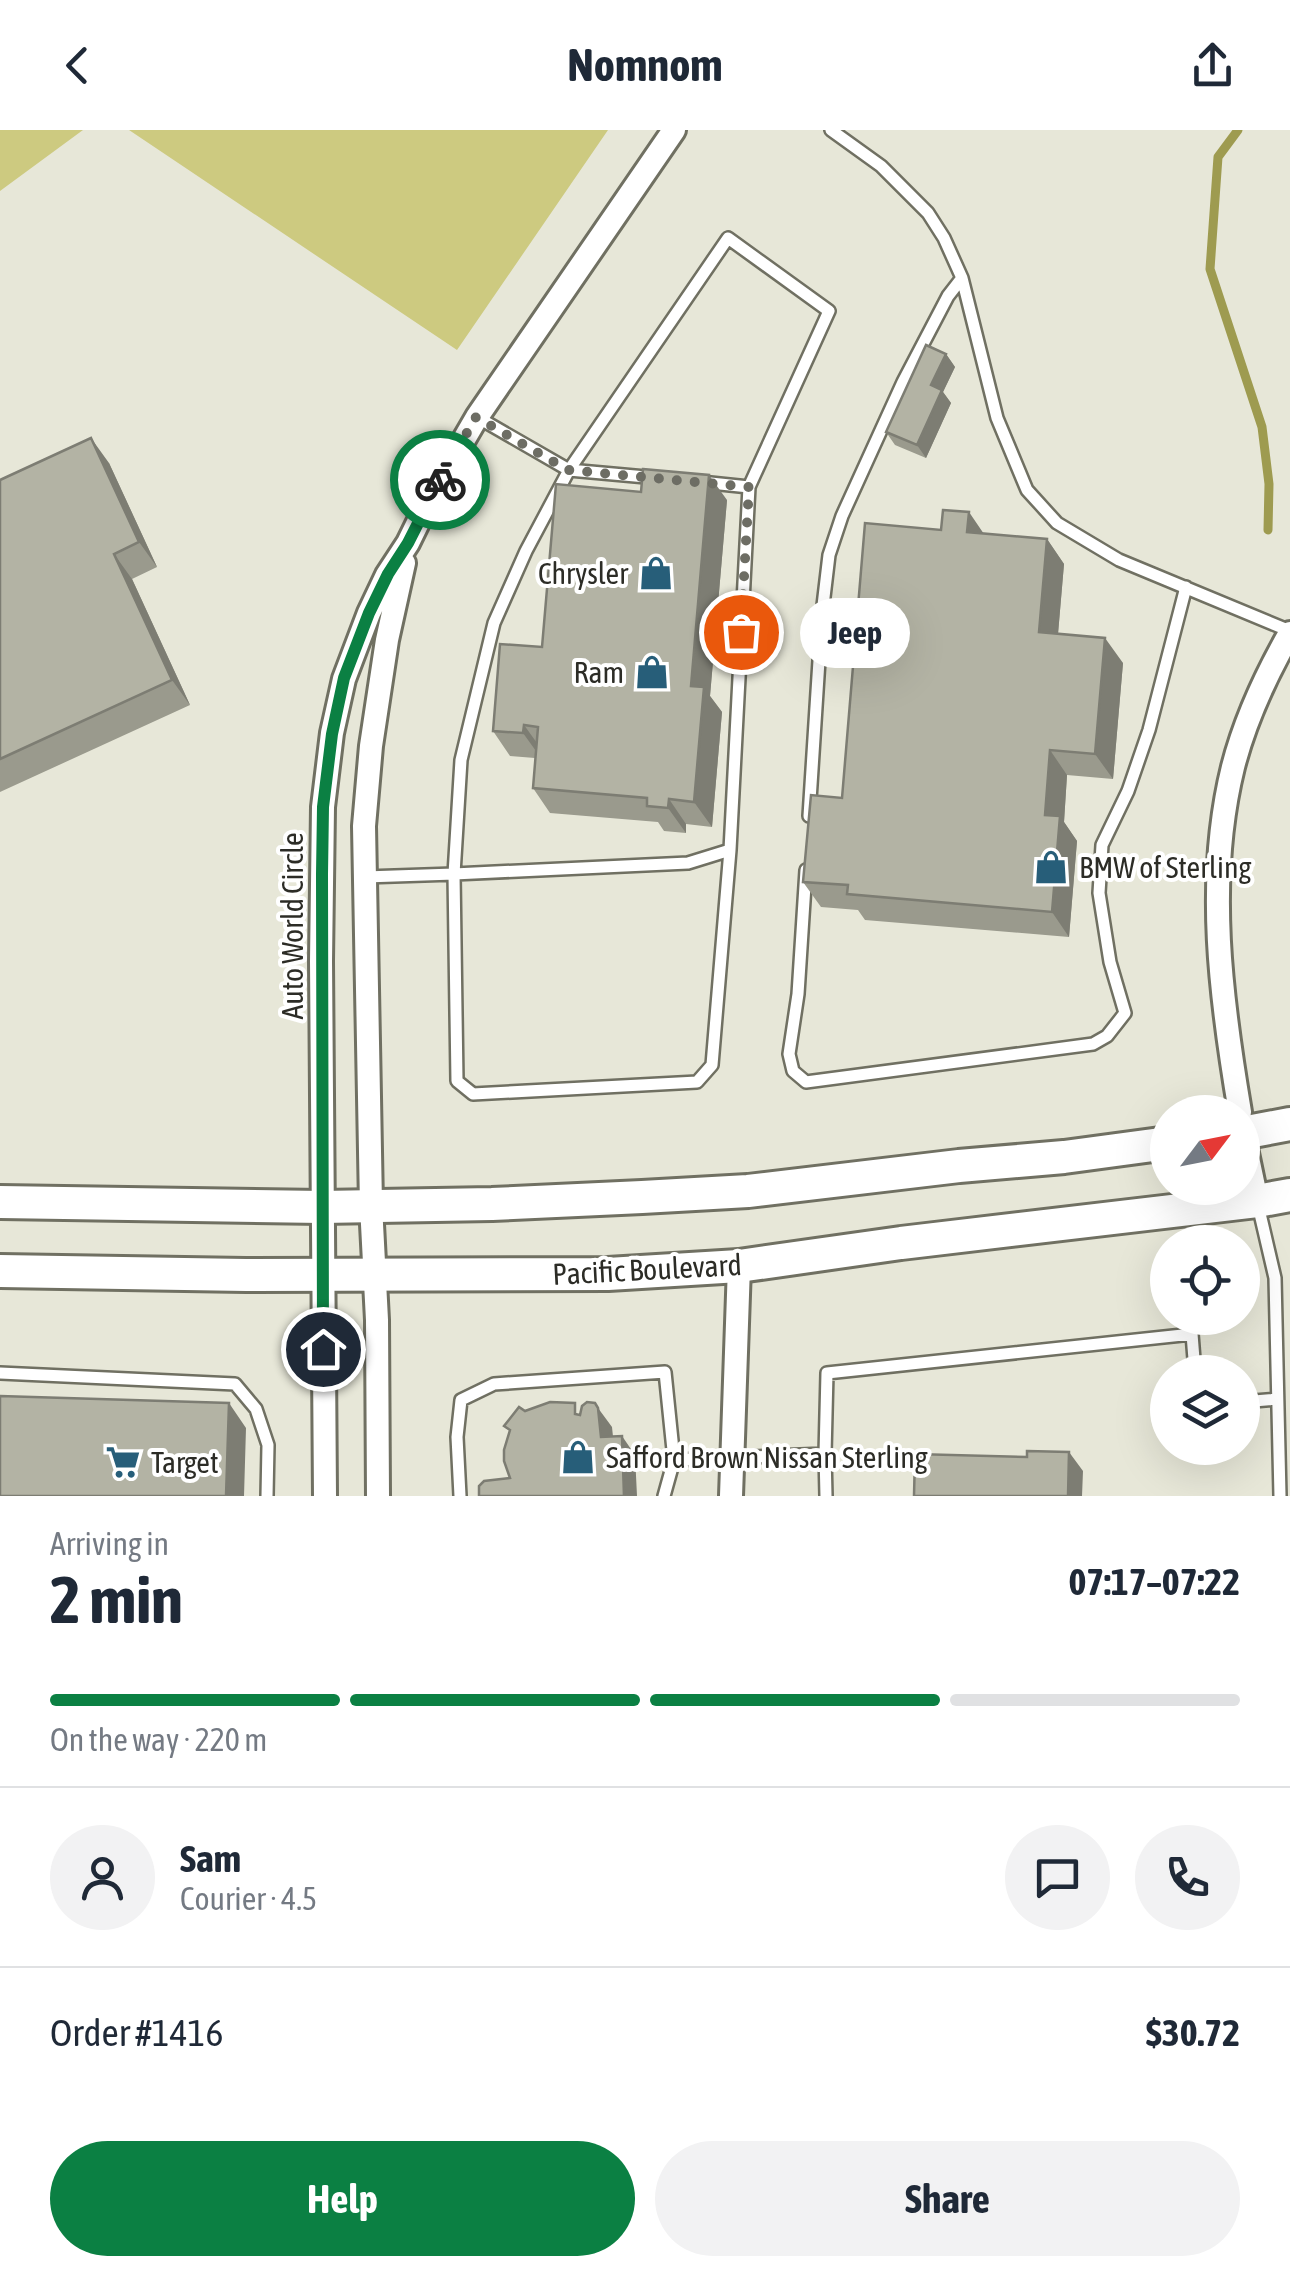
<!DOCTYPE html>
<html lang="en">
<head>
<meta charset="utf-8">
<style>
	:root { --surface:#fff; --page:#f2f2f3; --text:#1f2937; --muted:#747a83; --line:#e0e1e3; --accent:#0b8043 }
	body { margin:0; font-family:"Asap Condensed",sans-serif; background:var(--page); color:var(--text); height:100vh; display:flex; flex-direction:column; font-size:38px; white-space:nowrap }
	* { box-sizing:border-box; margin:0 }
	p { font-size:32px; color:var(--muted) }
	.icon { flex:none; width:55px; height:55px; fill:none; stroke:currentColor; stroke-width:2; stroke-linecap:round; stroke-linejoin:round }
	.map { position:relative; height:1366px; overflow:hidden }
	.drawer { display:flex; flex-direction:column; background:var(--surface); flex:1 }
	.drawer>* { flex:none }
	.needle { width:65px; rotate:58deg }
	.fabs { position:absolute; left:1150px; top:965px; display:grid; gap:20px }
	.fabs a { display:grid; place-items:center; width:110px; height:110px; border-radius:50%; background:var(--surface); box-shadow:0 10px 40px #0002; font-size:50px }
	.pin { position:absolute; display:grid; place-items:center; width:85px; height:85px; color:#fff; margin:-42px; border:5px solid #fff; border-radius:50%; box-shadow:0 2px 10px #0007 }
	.courier { position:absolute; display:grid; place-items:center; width:100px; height:100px; margin:-50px; border:8px solid #0b8043; border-radius:50%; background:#fff; color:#222; box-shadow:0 2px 12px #0007 }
	.bubble { position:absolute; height:70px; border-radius:35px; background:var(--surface); box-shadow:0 10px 40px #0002; font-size:32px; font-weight:700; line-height:70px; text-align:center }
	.overview em { font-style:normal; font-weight:700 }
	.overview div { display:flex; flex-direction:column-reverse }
	.overview { display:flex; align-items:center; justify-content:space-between; height:170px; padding:0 50px }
	h1 { font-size:65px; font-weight:700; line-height:75px }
	.bar { display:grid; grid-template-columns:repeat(4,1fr); gap:15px 10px; align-content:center; height:120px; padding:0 50px }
	.bar i { height:12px; border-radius:8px; background:var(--line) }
	.bar .active { background:var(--accent) }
	.bar p { grid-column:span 4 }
	.line { display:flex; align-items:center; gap:25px; padding:0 50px; border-top:2px solid var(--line) }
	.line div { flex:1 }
	.round { display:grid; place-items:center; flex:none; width:105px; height:105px; border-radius:52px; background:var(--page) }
	.primary-button { display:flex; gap:20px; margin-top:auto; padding:20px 50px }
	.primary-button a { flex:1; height:115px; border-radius:60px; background:var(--accent); color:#fff; font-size:40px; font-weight:700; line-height:115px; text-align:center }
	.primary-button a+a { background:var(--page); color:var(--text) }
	header { display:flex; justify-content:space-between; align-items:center; height:130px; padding:0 50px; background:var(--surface); font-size:45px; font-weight:700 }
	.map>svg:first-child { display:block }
	.green { fill:#cdca80 }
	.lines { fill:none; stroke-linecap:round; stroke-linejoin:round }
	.stream { stroke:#9e9b50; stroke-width:9 }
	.lane-casing { stroke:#707062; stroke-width:16 }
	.street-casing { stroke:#707062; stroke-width:28 }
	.secondary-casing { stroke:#707062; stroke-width:38 }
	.lane { stroke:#fff; stroke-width:11 }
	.street { stroke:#fff; stroke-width:22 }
	.secondary { stroke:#fff; stroke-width:32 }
	.wall { fill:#9a9a8d }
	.shaded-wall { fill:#7d7d73 }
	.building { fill:#b3b3a4; stroke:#7d7d73; stroke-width:2.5 }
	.done { stroke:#6d6d64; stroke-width:10; stroke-dasharray:0 18 }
	.route { stroke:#0b8043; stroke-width:12 }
	.labels { text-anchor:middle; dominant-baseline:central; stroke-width:8; stroke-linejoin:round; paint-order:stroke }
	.poi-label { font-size:30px; fill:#2c2c26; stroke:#fff; text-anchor:start }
	.street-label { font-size:30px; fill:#2c2c26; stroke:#fff }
</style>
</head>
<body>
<header><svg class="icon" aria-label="back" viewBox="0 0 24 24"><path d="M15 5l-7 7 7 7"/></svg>Nomnom<svg class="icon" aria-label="share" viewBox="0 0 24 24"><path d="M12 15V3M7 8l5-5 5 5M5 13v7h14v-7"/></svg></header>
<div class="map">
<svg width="1290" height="1366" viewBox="0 0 1290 1366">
	<rect width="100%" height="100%" fill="#e7e7d8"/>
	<!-- green -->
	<path class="green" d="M0 0H83L0 61Z
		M129 0H608L457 220Z"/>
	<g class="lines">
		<!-- stream -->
		<path class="stream" d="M1238 0 1218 27 1210 139 1262 297 1269 354 1268 400"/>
		<!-- lane casing -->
		<g class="lane-casing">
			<path id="lane" d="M831 0 881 36 928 83 944 108 962 148 997 288 1027 360 1057 393 1119 430 1290 501
				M657 348 569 340 728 108 829 181 749 357
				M701 352 749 357 730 720 688 733 454 744 457 951 473 964 697 952 712 935 730 720
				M809 686 822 484 829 425 842 386 903 252 948 166 962 148
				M806 740 798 864 789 924 793 941 806 952 1093 914 1107 906 1125 883 1110 832 1099 763 1102 715 1128 661 1149 600 1186 457
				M365 747 454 744 461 630 494 493 526 421 569 340 477 287
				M1258 1075 1275 1148 1280 1366
				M0 1243 235 1254 256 1279 268 1315 267 1366
				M1242 1272 1277 1269
				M460 1366 457 1307 461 1270 494 1254 665 1242 674 1330 825 1324
				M664 1366 674 1330
				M826 1366 825 1324 827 1243 1192 1204 1195 1242"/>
		</g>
		<!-- street casing -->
		<g class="street-casing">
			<path id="street" d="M1240 982C1221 870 1205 750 1233 637 1245 590 1266 545 1290 503
				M1242 999 1257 1071
				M325 1366 321 831 323 677 332 603 344 549 369 483 387 445 408 413 430 368 477 287 674 0
				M378 1366 377 1190 371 1075 364 696 371 616 387 510 404 433
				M731 1366 739 1136"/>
		</g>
		<!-- secondary casing -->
		<g class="secondary-casing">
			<path id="secondary" d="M1242 1003 1290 994
				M0 1072 322 1077 492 1074 642 1067 748 1061 959 1036 1064 1027 1168 1013
				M0 1141 246 1145 608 1144 739 1136 901 1113 1257 1071 1290 1065"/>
		</g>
		<!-- lane -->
		<use href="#lane" class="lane"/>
		<!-- street -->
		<use href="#street" class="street"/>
		<!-- secondary -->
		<use href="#secondary" class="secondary"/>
	</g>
	<!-- wall -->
	<path class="wall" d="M946 224 955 237 943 262 951 273 926 328 895 315 886 302Z
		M109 333 157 437 132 449 190 575 0 662V350Z
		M727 370 710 566 722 582 712 697 686 694V703L664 701 658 692 550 683 533 658 535 628 510 626 493 601 542 517Z
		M984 403 1047 409 1064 434 1058 504 1123 533 1113 649 1067 645 1064 692 1077 711 1069 807 865 790 858 780 821 777 803 752 842 668Z"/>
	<!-- shaded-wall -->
	<path class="shaded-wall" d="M946 224 955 237 943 262 951 273 926 328 917 315 931 255Z
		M91 308 109 333 157 437 139 412Z
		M709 345 727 370 710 566 722 582 712 697 694 672 691 556Z
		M969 382 986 407 967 402Z
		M1047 409 1064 434 1056 527 1039 502Z
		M114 424 132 449 190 575 172 550Z
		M1105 508 1123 533 1113 649 1095 624Z
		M524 595 542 620 541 628 523 603Z
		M1050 620 1067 645 1064 692 1077 711 1069 807 1052 782 1045 685Z
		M669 669 686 694V703L668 678Z
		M229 1273 246 1298 244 1366H226Z
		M598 1278 612 1297 615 1326 601 1307Z
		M622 1306 635 1325 637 1366H624Z
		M1069 1322 1083 1341 1082 1366H1068Z"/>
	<!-- building -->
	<path class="building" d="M926 215 946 224 931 255 942 260 917 315 886 302Z
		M91 308 139 412 114 424 172 550 0 629V350Z
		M643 339 709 345 691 556 704 557 694 672 669 669 668 678 647 676V668L533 658 538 597 524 595 523 603 493 601 500 514 542 517 556 354 641 362Z
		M943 380 969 382 967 402 1047 409 1039 502 1105 508 1095 624 1050 620 1045 685 1060 686 1052 782 847 764 848 755 803 752 811 665 842 668 865 393 941 400Z
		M0 1266 229 1273 226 1366H0Z
		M550 1272 575 1273V1284L580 1285 582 1276 587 1272 595 1273 598 1278 601 1307 622 1306 624 1366H479V1356L484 1351 510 1348 504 1331V1320L510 1300 504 1296 519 1277 525 1281Z
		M1027 1321 1069 1322 1068 1366H914L915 1324 1027 1327Z"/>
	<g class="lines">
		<!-- done -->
		<path class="done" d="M440 350 476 287 568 340 749 357 741 502"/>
		<!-- route -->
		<path class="route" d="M323 1219 322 744 323 677 332 604 344 548 369 483 388 444 408 413 440 350"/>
	</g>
	<!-- icons -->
	<defs>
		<g id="shop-bare" transform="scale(2.7)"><path d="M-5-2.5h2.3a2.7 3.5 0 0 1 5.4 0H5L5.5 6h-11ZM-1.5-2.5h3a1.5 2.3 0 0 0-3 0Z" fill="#275e79" stroke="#fff" stroke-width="2.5" paint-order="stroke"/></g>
		<g id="supermarket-bare" transform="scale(2.7)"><path d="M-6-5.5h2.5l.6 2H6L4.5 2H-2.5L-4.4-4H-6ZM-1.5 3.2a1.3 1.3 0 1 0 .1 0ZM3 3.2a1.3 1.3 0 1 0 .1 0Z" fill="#275e79" stroke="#fff" stroke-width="2.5" paint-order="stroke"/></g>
	</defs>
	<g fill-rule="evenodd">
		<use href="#shop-bare" x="656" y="443"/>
		<use href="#shop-bare" x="652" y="542"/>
		<use href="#shop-bare" x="1051" y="737"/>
		<use href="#shop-bare" x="578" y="1327"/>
		<use href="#supermarket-bare" x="123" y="1332"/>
	</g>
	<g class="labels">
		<!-- poi labels -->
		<g class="poi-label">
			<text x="628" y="443" text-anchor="end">Chrysler</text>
			<text x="624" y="542" text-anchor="end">Ram</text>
			<text x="1079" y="737">BMW of Sterling</text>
			<text x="606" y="1327">Safford Brown Nissan Sterling</text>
			<text x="151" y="1332">Target</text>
		</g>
		<!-- street labels -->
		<g class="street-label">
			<text transform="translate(292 796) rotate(-90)">Auto World Circle</text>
			<text transform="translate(647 1139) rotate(-3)">Pacific Boulevard</text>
		</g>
	</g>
</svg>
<div class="fabs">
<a><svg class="needle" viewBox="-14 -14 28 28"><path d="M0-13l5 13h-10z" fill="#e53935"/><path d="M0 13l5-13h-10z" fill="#747a83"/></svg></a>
<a><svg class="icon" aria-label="locate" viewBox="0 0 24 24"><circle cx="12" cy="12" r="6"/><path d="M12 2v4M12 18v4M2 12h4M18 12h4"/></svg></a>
<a><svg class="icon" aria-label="layers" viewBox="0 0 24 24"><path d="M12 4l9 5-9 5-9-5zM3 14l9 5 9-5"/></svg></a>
</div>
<div class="pin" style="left:741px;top:502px;background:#ea580c"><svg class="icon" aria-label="bag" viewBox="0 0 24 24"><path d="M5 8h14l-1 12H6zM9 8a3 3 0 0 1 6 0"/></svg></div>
<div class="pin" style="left:323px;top:1219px;background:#1f2937"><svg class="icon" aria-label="home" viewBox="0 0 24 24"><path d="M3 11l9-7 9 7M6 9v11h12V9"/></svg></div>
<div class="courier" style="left:440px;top:350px"><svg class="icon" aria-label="bike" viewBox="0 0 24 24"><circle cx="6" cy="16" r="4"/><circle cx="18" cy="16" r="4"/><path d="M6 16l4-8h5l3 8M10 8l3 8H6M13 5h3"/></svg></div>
<div class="bubble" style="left:800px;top:468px;width:110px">Jeep</div>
</div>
<section class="drawer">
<div class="overview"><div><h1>2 min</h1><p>Arriving in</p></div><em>07:17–07:22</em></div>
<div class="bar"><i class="active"></i><i class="active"></i><i class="active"></i><i></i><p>On the way · 220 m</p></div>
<div class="line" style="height:180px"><a class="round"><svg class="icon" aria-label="person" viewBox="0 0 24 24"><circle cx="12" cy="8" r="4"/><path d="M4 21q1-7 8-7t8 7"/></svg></a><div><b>Sam</b><p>Courier · 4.5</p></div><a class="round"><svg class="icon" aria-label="chat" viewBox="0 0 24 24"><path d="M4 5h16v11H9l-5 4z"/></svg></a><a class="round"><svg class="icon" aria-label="phone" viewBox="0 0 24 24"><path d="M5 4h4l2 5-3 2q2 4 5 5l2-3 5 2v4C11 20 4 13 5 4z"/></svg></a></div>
<div class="line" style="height:130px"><div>Order #1416</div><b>$30.72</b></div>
<div class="primary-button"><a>Help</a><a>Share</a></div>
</section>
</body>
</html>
